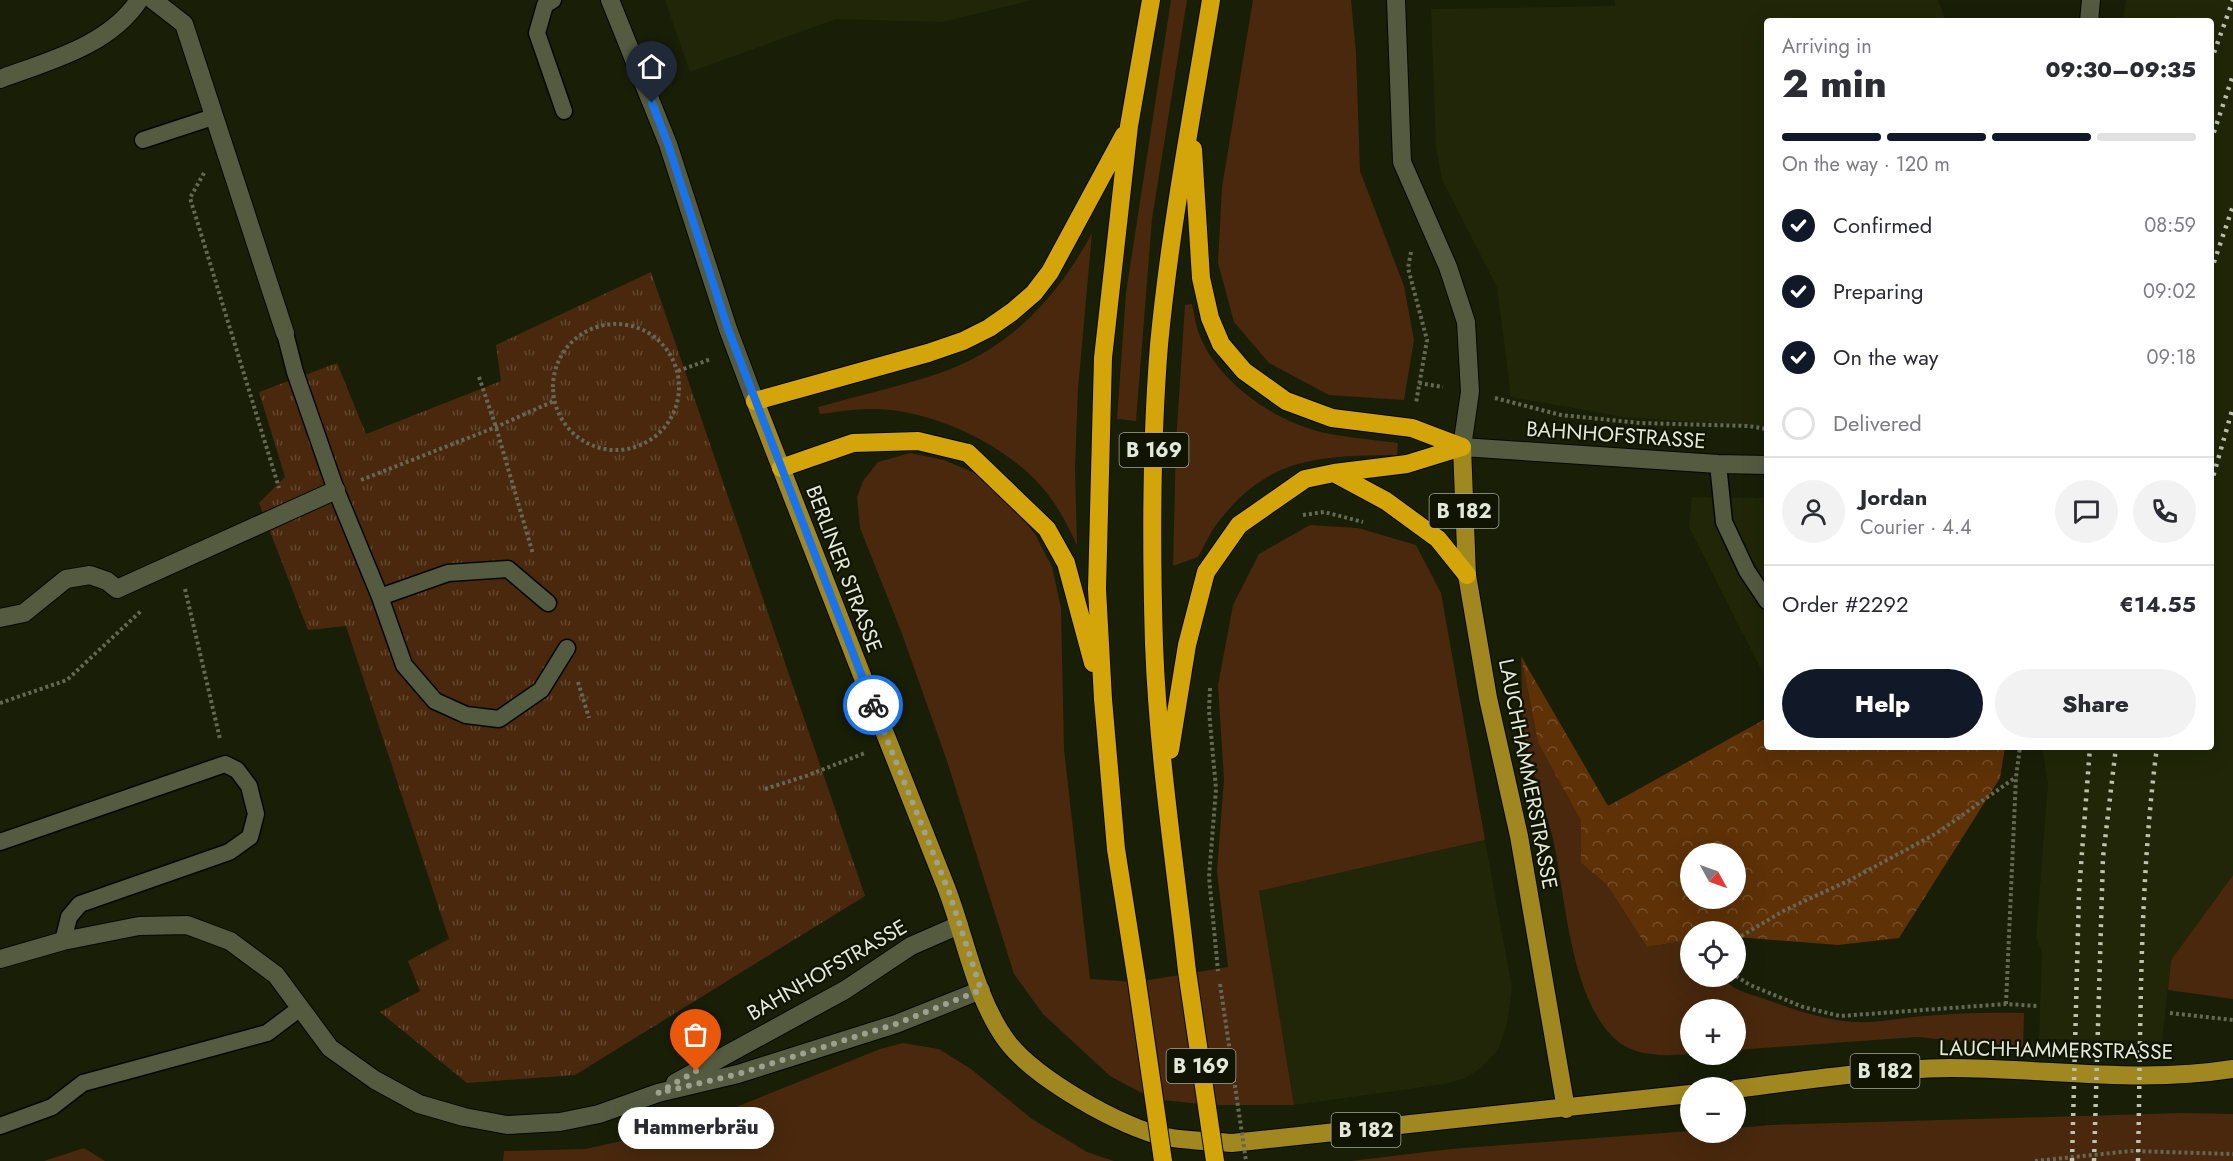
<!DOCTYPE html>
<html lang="en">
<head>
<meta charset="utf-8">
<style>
	:root { --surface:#fff; --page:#f2f2f3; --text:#2b2b33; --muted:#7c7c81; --line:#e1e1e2; --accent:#111827 }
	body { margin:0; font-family:Jost,sans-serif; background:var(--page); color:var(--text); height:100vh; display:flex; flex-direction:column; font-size:22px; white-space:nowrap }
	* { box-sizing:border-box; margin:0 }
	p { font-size:20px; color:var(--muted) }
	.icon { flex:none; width:33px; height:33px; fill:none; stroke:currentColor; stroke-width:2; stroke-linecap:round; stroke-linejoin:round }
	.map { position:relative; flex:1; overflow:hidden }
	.sheet { position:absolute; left:1764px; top:18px; width:450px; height:732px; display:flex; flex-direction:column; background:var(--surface); border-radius:6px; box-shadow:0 6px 24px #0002 }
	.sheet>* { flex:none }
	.needle { width:39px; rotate:130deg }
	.tools { position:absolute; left:1680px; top:843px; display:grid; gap:12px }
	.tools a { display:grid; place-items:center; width:66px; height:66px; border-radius:50%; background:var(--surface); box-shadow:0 6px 24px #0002; font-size:30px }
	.pin { position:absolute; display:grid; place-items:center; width:51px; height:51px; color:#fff; margin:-62px -26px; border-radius:50% 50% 50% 0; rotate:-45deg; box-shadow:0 0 6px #0007 }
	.pin .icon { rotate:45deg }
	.courier { position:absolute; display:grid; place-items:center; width:60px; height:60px; margin:-30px; border:4px solid #1a73e8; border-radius:50%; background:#fff; color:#222; box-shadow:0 2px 8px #0007 }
	.bubble { position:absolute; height:42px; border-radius:21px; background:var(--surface); box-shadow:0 6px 24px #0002; font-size:20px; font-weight:800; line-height:42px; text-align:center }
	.head em { font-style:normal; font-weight:800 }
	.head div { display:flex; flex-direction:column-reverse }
	.head { display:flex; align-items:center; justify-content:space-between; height:102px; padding:0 18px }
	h1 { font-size:39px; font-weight:800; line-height:45px }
	.bar { display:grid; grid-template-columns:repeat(4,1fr); gap:9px 6px; align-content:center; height:72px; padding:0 18px }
	.bar i { height:8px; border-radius:4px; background:var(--line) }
	.bar .on { background:var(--accent) }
	.bar p { grid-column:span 4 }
	.line { display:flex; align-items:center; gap:15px; padding:0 18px; border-top:2px solid var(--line) }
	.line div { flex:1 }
	.round { display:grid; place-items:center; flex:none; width:63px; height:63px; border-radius:32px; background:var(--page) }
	ol { padding:0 18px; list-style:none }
	li { display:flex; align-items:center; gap:18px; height:66px }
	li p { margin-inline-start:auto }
	li .icon { padding:6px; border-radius:50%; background:var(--accent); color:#fff; stroke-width:4 }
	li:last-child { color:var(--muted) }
	li i { width:33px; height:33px; border:3px solid var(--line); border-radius:50% }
	.button { display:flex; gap:12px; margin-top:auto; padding:12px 18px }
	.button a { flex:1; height:69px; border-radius:36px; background:var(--accent); color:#fff; font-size:24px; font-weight:800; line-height:69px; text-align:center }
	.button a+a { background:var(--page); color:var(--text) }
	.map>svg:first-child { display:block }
	.built { fill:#202607 }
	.grass { fill:#49280d }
	.forest { fill:url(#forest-crowns); fill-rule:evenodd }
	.park { fill:url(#park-tufts) }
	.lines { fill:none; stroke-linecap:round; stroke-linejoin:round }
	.lane-casing { stroke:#050800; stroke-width:19 }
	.street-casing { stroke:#050800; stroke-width:20 }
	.secondary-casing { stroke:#050800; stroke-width:20 }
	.primary-casing { stroke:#050800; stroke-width:20 }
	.highway-casing { stroke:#050800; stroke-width:20 }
	.path { stroke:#646854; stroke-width:4; stroke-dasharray:3 3; stroke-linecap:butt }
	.lane { stroke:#545b41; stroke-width:16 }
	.street { stroke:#545b41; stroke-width:18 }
	.secondary { stroke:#545b41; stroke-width:18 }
	.primary { stroke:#a08720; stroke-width:18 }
	.highway { stroke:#d3a50a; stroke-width:18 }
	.rail { stroke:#bec2b1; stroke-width:4.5; stroke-dasharray:3 6; stroke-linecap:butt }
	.highway-bridge-casing { stroke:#050800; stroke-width:20; stroke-linecap:butt }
	.path-bridge { stroke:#646854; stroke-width:4; stroke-dasharray:3 3; stroke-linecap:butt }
	.highway-bridge { stroke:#d3a50a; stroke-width:18 }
	.done { stroke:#9da190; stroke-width:6; stroke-dasharray:0 10.8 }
	.route { stroke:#1a73e8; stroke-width:8 }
	.labels { text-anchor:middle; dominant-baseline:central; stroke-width:4.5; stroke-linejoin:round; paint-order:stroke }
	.shield { fill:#101401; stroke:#a4a898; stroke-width:1.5 }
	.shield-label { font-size:20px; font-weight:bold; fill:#e4e8d9 }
	.street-label { font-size:21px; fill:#e4e8d9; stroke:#101401 }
</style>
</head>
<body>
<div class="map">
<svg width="2233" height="1161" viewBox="0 0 2233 1161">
	<defs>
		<pattern id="forest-crowns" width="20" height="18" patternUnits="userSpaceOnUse" patternTransform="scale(1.5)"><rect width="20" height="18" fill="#5e3107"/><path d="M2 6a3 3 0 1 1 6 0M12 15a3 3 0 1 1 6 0" fill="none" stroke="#754f2b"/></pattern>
		<pattern id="park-tufts" width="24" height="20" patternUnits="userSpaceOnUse" patternTransform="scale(1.5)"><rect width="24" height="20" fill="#49280d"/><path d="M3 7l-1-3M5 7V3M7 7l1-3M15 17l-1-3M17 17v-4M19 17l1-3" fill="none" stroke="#634730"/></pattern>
	</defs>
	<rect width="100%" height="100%" fill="#191e07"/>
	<!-- built -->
	<path class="built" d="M665 0H1032L942 22 836 19 690 72Z
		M1615 0H1938L1946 21H1767V427L1624 417 1511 397 1497 287 1442 180 1436 148 1431 9 1615 6Z
		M2126 0H2233V875L2171 960 2162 1041 2039 1039 2042 953 2036 937 2048 783 2042 747H2211V21H2123Z
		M1692 497 1767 498V681L1689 527Z
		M1485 840 1512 988 1507 1024 1498 1050 1481 1068 1465 1078 1445 1084 1294 1105 1259 891Z"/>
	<!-- grass -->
	<path class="grass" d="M1171 0H1187L1152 219 1136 421 1117 419 1126 293Z
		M1253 0H1351L1356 53 1360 171 1404 286 1414 340 1404 400 1329 395 1269 363 1234 322 1218 263 1222 187Z
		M1092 233 1078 389 1075 468 1077 545C1067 524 1057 504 1041 486 1003 443 929 408 870 409 854 409 837 412 820 414L818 407C857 396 898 387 937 374 1009 350 1057 298 1092 233Z
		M1192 304C1194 313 1195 322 1198 331 1216 383 1278 424 1330 434 1353 438 1376 440 1398 443L1397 455C1321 456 1269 456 1219 521 1210 532 1205 545 1198 557L1173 566 1176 443 1185 305Z
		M910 453 944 460 979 475 1010 503 1035 534 1052 567 1061 608 1064 749 1090 979 1137 982 1228 967 1217 871 1224 779 1218 685 1233 605 1259 554 1310 525 1358 528 1416 545 1441 593 1485 840 1259 891 1294 1105H1210L1153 1099 1110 1076 1043 1014 1014 974 947 761 901 631 860 528 857 497 863 481 878 462Z
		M1521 656 1538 743 1581 821V863L1607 885 1647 947 1690 940V976L1723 977C1731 990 1747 993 1762 998 1792 1009 1822 1020 1855 1022 1878 1023 1900 1018 1923 1016 1957 1013 1990 1012 2024 1013L2023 1047 1917 1037 1736 1050V1010H1690V1054C1668 1056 1639 1057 1620 1043 1570 1005 1566 897 1553 839 1545 807 1533 775 1526 743 1521 716 1522 683 1521 656Z
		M2233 875V999L2168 990 2171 960Z
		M903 1043 939 1049 971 1069 1032 1119 1087 1152 1114 1161H503L504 1151 585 1149 689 1126 880 1049Z
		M2182 1113 2233 1114V1161H1351L1451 1149 1690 1131 1736 1132V1128L1771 1125Z
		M84 1148 105 1161H44Z"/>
	<!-- forest -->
	<path class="forest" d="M1521 656 1608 806 1767 718V747H2005L2000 778 1899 938 1838 945 1736 937V932H1690V940L1647 947 1607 885 1581 863V821L1538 743ZM1690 854H1736V898H1690Z"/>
	<!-- park -->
	<path class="park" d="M651 272 865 896 575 1075 467 1083 380 1012 420 991 408 961 449 939 346 626 308 630 259 503 285 477 259 392 337 363 366 434 501 381 496 345Z"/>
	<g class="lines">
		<!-- lane casing -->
		<g class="lane-casing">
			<path id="lane" d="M553 0 545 5 537 33 564 111
				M143 140 213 117
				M285 333 295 372 336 490 380 597 404 665 435 701 466 715 499 719 541 690 567 648
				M1718 464 1724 522 1747 571 1767 601
				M380 597 448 573 508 569 548 603
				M0 842 225 764 237 770 249 786 256 814 250 837 229 852 80 904 69 917 63 941
				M0 1126 52 1107 83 1083 267 1033 299 1009"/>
		</g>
		<!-- street casing -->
		<g class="street-casing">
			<path id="street" d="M153 0 184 24 285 333
				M1396 0 1402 162 1448 267 1466 322 1470 392 1462 447 1718 464 1767 465
				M2089 21 2091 0
				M0 79C48 61 109 46 139 0
				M0 618 24 613 66 579 90 575 107 581 117 589 336 490
				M0 959 63 941 139 926 187 925 230 941 276 975 330 1048 375 1080 419 1104 464 1117 507 1125 560 1122 599 1114 658 1093 738 1074 896 1024 981 990
				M675 1083 845 990 911 946 959 925"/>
		</g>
		<!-- secondary casing -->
		<g class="secondary-casing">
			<path id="secondary" d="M610 0 668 144 728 329 755 401"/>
		</g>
		<!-- primary casing -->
		<g class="primary-casing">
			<path id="primary" d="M755 401C817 562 880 722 944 882 965 933 973 994 1006 1040 1033 1077 1121 1128 1166 1137 1187 1141 1210 1141 1232 1143L1690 1094
				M1462 447 1467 575 1488 698 1519 836 1566 1109
				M1736 1089C1807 1080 1878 1069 1950 1068 2044 1068 2139 1084 2233 1069"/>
		</g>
		<!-- highway casing -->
		<g class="highway-casing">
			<path id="highway" d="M1193 149 1201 278 1210 318 1221 344 1244 371 1286 401 1332 418 1412 428 1462 447
				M755 401 928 353 963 341 989 328 1012 312 1034 293 1050 272 1124 135
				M781 468 853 443 918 441 968 453 1047 529 1066 563 1093 663
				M1334 473 1386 501 1438 539 1467 575
				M1170 750 1187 645 1206 572 1239 525 1305 479 1334 473 1407 464 1462 447
				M1187 971C1175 863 1158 754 1154 644 1151 545 1151 444 1159 345 1170 229 1192 115 1211 0
				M1137 982 1116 849 1103 699 1097 589 1103 358 1129 126 1151 0"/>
		</g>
		<!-- path -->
		<path class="path" d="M204 173 190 198 279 488
			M1411 252 1408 268 1427 340 1416 403
			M553 387a63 63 0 1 1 126 0a63 63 0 1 1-126 0Z
			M678 371 711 359
			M479 377 496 427 533 554
			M1419 383 1443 387
			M1495 398 1561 415 1640 423 1748 426 1767 429
			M361 480 496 427 554 401
			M1303 515 1324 512 1363 522
			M185 589 220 739
			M578 682 589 718
			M1210 688 1209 711 1216 789 1209 877 1218 971
			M0 703 67 680 142 610
			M765 789 806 776 865 753
			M1736 939 1785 910 1850 880 1937 833 2016 777
			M1736 976 1750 985 1803 1007 1840 1016 2006 1004 2037 1006
			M2006 1004 2016 777 2020 747
			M2170 1013 2233 1020
			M2035 1161 2131 1151 2233 1154"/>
		<!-- lane -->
		<use href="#lane" class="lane"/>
		<!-- street -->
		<use href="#street" class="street"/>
		<!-- secondary -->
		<use href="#secondary" class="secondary"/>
		<!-- primary -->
		<use href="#primary" class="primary"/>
		<!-- highway -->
		<use href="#highway" class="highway"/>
		<!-- rail -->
		<path class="rail" d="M2211 61 2233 0
			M2211 141 2233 75
			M2211 271 2233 206
			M2211 484 2233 407
			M2072 1161 2079 892 2090 747
			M2094 1161 2103 857 2116 747
			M2138 1161C2141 1023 2139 884 2157 747"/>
		<!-- highway-bridge casing -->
		<g class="highway-bridge-casing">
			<path id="highway-bridge" d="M1187 971 1215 1161
				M1137 982 1163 1161"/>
		</g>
		<!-- path-bridge -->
		<path class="path-bridge" d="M1220 984 1246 1161"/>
		<!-- highway-bridge -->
		<use href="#highway-bridge" class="highway-bridge"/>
	</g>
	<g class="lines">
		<!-- done -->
		<path class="done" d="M696 1071 658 1093 738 1074 896 1024 981 990 949 892 873 705"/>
		<!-- route -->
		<path class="route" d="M652 103 668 144 728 329 873 705"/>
	</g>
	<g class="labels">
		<!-- shield labels -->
		<g class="shield">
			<rect x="1119.5" y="433" width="69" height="34" rx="4.5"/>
			<rect x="1429.5" y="494" width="69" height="34" rx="4.5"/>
			<rect x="1166.5" y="1049" width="69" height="34" rx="4.5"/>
			<rect x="1850.5" y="1054" width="69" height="34" rx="4.5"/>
			<rect x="1331.5" y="1113" width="69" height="34" rx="4.5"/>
		</g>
		<g class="shield-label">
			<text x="1154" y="450">B 169</text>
			<text x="1464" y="511">B 182</text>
			<text x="1201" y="1066">B 169</text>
			<text x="1885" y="1071">B 182</text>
			<text x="1366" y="1130">B 182</text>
		</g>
		<!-- street labels -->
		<g class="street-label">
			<text transform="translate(1616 435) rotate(4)">BAHNHOFSTRASSE</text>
			<text transform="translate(844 569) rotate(69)">BERLINER STRASSE</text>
			<text transform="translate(1528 774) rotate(79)">LAUCHHAMMERSTRASSE</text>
			<text transform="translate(827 970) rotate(-30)">BAHNHOFSTRASSE</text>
			<text transform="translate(2056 1050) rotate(1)">LAUCHHAMMERSTRASSE</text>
		</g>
	</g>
</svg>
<div class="tools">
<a><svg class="needle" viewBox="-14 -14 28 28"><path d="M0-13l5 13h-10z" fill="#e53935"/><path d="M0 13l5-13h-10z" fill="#7c7c81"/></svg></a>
<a><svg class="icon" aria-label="locate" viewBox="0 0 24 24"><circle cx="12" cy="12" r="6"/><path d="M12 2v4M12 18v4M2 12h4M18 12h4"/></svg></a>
<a>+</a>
<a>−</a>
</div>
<div class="pin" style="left:696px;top:1071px;background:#ea580c"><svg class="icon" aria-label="bag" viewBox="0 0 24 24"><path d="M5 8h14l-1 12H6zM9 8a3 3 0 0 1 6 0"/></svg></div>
<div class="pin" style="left:652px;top:103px;background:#1f2937"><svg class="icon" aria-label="home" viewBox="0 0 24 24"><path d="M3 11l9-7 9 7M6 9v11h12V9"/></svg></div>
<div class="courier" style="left:873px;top:705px"><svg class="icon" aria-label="bike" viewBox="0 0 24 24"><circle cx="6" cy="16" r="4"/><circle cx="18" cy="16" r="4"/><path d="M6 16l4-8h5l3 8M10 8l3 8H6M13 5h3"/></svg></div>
<div class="bubble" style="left:618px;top:1107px;width:156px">Hammerbräu</div>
<section class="sheet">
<div class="head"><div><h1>2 min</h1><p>Arriving in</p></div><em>09:30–09:35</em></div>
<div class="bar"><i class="on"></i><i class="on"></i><i class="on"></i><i></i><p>On the way · 120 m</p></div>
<ol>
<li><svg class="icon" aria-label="check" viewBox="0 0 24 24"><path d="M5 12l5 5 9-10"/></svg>Confirmed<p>08:59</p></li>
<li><svg class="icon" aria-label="check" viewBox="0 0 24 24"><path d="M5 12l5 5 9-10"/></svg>Preparing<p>09:02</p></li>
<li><svg class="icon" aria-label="check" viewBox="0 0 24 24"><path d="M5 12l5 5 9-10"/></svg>On the way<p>09:18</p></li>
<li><i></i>Delivered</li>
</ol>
<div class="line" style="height:108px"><a class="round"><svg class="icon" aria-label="person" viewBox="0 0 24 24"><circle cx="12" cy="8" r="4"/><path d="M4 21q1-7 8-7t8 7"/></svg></a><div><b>Jordan</b><p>Courier · 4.4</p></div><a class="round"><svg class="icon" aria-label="chat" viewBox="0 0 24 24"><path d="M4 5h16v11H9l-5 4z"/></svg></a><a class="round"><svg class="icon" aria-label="phone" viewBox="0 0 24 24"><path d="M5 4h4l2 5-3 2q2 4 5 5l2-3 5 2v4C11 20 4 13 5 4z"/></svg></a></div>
<div class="line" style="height:78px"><div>Order #2292</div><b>€14.55</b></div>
<div class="button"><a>Help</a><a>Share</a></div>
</section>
</div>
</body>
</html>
